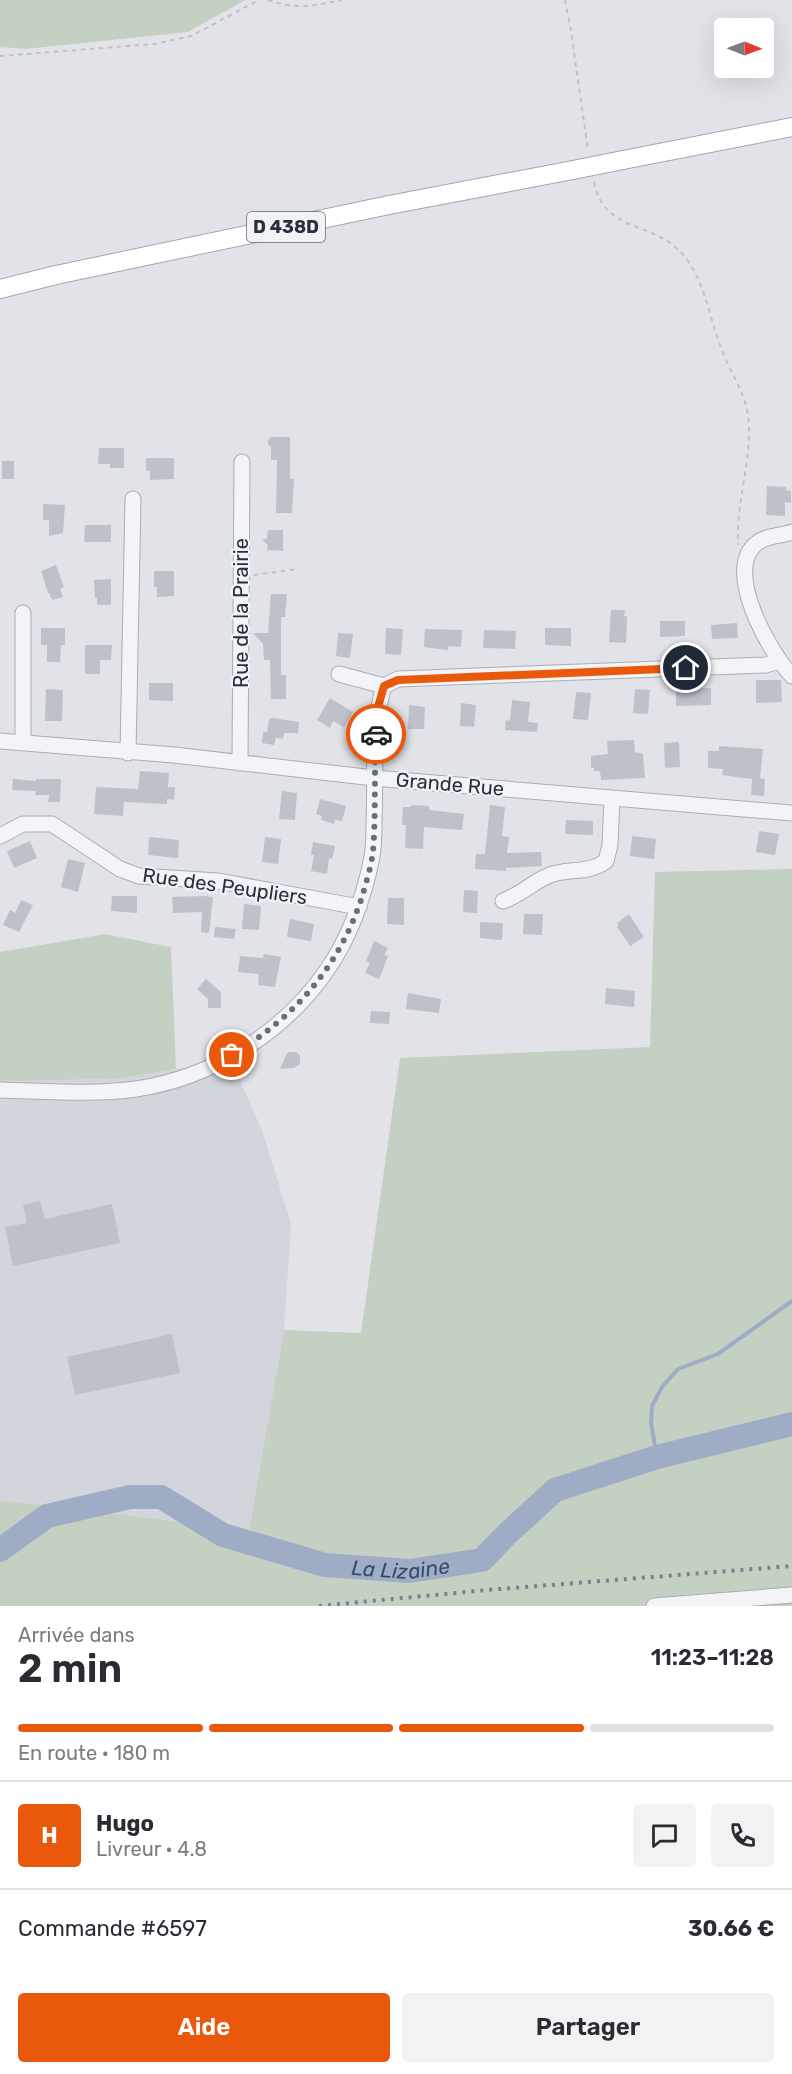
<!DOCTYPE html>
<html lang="fr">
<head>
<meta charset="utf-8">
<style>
	:root { --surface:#fff; --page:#f2f2f3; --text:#2b2b33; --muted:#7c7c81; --line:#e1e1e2; --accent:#ea580c }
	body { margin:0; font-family:Rubik,sans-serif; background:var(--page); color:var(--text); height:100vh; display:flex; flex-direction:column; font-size:22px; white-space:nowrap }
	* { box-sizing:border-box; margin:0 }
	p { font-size:20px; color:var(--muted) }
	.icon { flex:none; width:33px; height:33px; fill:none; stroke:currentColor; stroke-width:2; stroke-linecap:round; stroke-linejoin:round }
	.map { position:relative; height:1606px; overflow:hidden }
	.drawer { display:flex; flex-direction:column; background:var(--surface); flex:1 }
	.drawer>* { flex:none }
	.needle { width:39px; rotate:91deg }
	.buttons { position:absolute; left:714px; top:18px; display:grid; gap:12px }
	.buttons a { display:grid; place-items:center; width:60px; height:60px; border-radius:6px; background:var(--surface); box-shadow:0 6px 24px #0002; font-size:30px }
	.pin { position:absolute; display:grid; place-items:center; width:51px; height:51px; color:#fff; margin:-26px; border:3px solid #fff; border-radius:50%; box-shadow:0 2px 6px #0007 }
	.courier { position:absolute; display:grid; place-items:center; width:60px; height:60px; margin:-30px; border:4px solid #ea580c; border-radius:50%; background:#fff; color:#222; box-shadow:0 2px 8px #0007 }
	.headline em { font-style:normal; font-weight:600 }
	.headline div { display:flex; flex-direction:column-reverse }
	.headline { display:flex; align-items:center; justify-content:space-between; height:102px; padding:0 18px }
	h1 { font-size:39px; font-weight:600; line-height:45px }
	.bar { display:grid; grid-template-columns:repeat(4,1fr); gap:9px 6px; align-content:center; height:72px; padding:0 18px }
	.bar i { height:8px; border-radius:4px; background:var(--line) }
	.bar .selected { background:var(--accent) }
	.bar p { grid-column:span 4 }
	.line { display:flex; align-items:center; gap:15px; padding:0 18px; border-top:2px solid var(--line) }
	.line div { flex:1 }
	.round { display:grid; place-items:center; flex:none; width:63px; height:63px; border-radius:6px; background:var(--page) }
	.action { display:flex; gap:12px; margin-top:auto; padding:12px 18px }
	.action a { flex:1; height:69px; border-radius:6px; background:var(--accent); color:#fff; font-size:24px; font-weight:600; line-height:69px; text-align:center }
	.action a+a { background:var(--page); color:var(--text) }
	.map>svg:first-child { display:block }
	.built { fill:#d3d5dd }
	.green { fill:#c4d1c2 }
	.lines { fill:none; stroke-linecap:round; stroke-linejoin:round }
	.stream { stroke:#9facc5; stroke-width:4 }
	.river { stroke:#9facc5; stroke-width:24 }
	.building { fill:#bec1ca }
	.minor-casing { stroke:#aaadb5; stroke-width:17 }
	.major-casing { stroke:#a1a6b3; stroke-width:20 }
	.path { stroke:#bfc1c7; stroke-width:2; stroke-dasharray:4.5 4.5; stroke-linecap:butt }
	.minor { stroke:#f3f4f7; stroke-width:15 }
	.major { stroke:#fff; stroke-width:18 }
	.rail { stroke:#7b8090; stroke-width:4; stroke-dasharray:3 6; stroke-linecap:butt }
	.major-bridge-casing { stroke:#a1a6b3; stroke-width:20; stroke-linecap:butt }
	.major-bridge { stroke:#fff; stroke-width:18 }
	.done { stroke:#6a6e7a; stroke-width:6; stroke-dasharray:0 10.8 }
	.route { stroke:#ea580c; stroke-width:8 }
	.labels { text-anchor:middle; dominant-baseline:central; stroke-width:4.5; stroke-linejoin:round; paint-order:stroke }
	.shield { fill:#f0f2f6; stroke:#656a75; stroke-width:1.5 }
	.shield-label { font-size:18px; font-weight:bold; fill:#2a2f3e }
	.street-label { font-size:20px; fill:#2a2f3e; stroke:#f0f2f6 }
	.water-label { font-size:21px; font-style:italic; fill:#38496f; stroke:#f0f2f6 }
</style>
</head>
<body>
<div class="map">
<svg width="792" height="1606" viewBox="0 0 792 1606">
	<rect width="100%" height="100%" fill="#e1e3e8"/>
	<!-- built -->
	<path class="built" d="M176 1069 236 1072 262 1130 291 1224 284 1330 249 1530 0 1500V1081L118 1079Z"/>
	<!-- green -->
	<path class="green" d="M0 0H245L188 32 26 49 0 47Z
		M792 869V1606H0V1500L249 1530 284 1330 361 1333 400 1058 650 1047 655 872Z
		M105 934 171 947 176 1069 118 1079 0 1081V952Z"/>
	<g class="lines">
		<!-- stream -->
		<path class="stream" d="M657 1457 651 1423 652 1406 662 1387 678 1369 718 1354 792 1301"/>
		<!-- river -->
		<path class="river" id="s1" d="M0 1550 47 1516 130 1497H161L223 1535 325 1565 409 1571 482 1560 506 1535 555 1490 657 1457 792 1424"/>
	</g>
	<!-- building -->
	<path class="building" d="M271 437H290V479H294L292 513H276L277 460H271V447L268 444V440Z
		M99 448H124V468H110V464H98Z
		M146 458H174V479L150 480V471H146Z
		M2 461H14V479H2Z
		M767 486 786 487V490L791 491V503L785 502V516L766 515Z
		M43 504 65 505 63 533 49 536V520H43Z
		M85 525H111V542H84Z
		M268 530H283V551L267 550 268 545 262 540 267 538Z
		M56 565 64 587 60 589 63 597 52 600 49 593H48L41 571Z
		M154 571H174V596L157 597V587H154Z
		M111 579V605H97V598H95L94 580Z
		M271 594H287L285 617H281V675H286V699H271L270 660H264L263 644 253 633H268Z
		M611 610H625L624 616H627L626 643 609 642Z
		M660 621H685V636L660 637Z
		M737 623 738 638 712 639 711 625Z
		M41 628H65V645H61L60 662H47V645H41Z
		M386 628 403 629 401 655 385 654Z
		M545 628H571V646L545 645Z
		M425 629 462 630 461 647 448 646V650L424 647Z
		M484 630 516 631 515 649 483 648Z
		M338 633 353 634 350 658 336 656Z
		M85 645H112L111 660H100V674H85Z
		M756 680H781L782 702 756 703Z
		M149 683H173V701L149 700Z
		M711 688V705L676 706V689Z
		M46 689 63 690 62 721H45Z
		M635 689 650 690 648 714 633 713Z
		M576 692 591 693 588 720 573 719Z
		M330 698 353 712 344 727 333 721 330 728 317 720Z
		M512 700 530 702 528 722 538 723 537 732 505 730 506 720 510 721Z
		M461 703 476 705 474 727 460 726Z
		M409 705 425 707 424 729H408Z
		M272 718 299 722 298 733H284L283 739 276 738 274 745 262 743 263 732H267L269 720Z
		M634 740 635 752 643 754 645 778 601 780 600 771H594V768H591V756L608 754 607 741Z
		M679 742 680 767 665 768 664 743Z
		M719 746 763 749 760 778 765 779 764 796 751 795 752 779 722 775 723 769 708 768V751H719Z
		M140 771 169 773 168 787H175L174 800 167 799V804L124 802 123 816 94 814 96 787 138 789Z
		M13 779 36 781V779H61L60 802H48L49 795H35L36 791 12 790Z
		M282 791 297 793 295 820 279 819Z
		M320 799 346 806 342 821 335 820 334 824 321 820 322 816 316 814Z
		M411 805 429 806V810L464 814 462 830 424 827 423 849 405 848 406 825H402L403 807H411Z
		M490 805 505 807 502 836 509 837 507 853 541 852 542 866 506 868V871L475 869 476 854H485Z
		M566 820 593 821V835L565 834Z
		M759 831 779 834 775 855 756 852Z
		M632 836 656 839 654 859 630 856Z
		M149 837 179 840 178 858 148 855Z
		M265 837 281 839 278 864 262 862Z
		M30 841 37 858 14 868 7 851Z
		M313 842 335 846 332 859 329 858 327 874 311 871 314 855H311Z
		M68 859 85 863 78 892 61 887Z
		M464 890 478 891 477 913 463 912Z
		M112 896H137V913L111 911Z
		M203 896 213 897 209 933 201 932 202 912 173 913 172 897Z
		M388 898H404V925L387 924Z
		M21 900 33 905 19 932 3 925 10 910 15 913Z
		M244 904 261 906 259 930 242 929Z
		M524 914H543L542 935 523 934Z
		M629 914 644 937 630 946 617 927 619 925 617 923Z
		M290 919 314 924 311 941 287 937Z
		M480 922 503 923 502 940 480 938Z
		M215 927 236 929 234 939 214 937Z
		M374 941 388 948 384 955 388 956 379 979 365 973 370 963 366 961Z
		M264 954 281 957 275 987 258 985 259 974 238 972 240 956 263 958Z
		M206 979 221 992V1008H208V999L197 989Z
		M606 988 635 991 634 1007 605 1004Z
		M408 993 441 999 439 1013 406 1009Z
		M371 1011 390 1012 389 1024 370 1023Z
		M289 1052H296L300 1055V1064L294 1068 280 1069 286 1055Z
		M40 1201 45 1219 112 1204 120 1243 13 1266 5 1227 27 1223 23 1205Z
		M172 1334 180 1373 75 1395 67 1357Z"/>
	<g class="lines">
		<!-- minor casing -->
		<g class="minor-casing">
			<path id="minor" d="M792 532C781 536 767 535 757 543 722 569 770 653 792 676
				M339 674 384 686
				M0 741 174 755 374 778 792 813
				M23 743V613
				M128 753 133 499
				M240 763 242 462
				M0 836 23 824H52L120 869 139 876 218 881 359 907
				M503 901C522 894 534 881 550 875 568 868 589 874 606 861L610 845 612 798
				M0 1090C45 1091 92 1095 136 1089 211 1078 284 1033 327 970 350 937 364 897 372 857 374 845 374 833 374 821 376 776 371 730 384 686L398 679 766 665 779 661
				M654 1606 792 1595"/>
		</g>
		<!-- major casing -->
		<g class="major-casing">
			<path id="major" d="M623 160 792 127
				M0 289 56 275 389 205 573 170"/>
		</g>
		<!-- path -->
		<path class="path" d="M268 0C296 10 313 6 342 0
			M565 0 571 31 588 150
			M0 56 154 44 191 36 259 0
			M594 182C604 235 655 219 685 257 706 284 709 318 722 350 732 377 748 395 749 426 750 466 736 505 738 545
			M254 575 297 569"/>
		<!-- minor -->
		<use href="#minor" class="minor"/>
		<!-- major -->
		<use href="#major" class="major"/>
		<!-- rail -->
		<path class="rail" d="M319 1606 487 1590 792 1566"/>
		<!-- major-bridge casing -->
		<g class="major-bridge-casing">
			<path id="major-bridge" d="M573 170 623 160"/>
		</g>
		<!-- major-bridge -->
		<use href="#major-bridge" class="major-bridge"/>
	</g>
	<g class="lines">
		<!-- done -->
		<path class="done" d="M232 1055C295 1017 339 967 362 897 366 883 371 867 373 852 376 813 374 773 376 734"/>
		<!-- route -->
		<path class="route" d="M376 734 378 707 384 686 398 680 686 668"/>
	</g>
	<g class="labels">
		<!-- shield labels -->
		<rect class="shield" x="247" y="212" width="78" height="30" rx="4.5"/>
		<g class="shield-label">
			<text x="286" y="227">D 438D</text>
		</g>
		<!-- street labels -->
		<g class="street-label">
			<text transform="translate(241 613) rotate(-90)">Rue de la Prairie</text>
			<text transform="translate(450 784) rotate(5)">Grande Rue</text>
			<text transform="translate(225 886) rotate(8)">Rue des Peupliers</text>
		</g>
		<!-- water labels -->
		<g class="water-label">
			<text stroke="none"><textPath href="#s1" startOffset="429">La Lizaine</textPath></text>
		</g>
	</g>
</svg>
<div class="buttons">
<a><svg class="needle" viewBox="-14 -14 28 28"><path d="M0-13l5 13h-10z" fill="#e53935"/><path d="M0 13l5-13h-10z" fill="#7c7c81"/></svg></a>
</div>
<div class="pin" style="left:232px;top:1055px;background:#ea580c"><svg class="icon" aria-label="bag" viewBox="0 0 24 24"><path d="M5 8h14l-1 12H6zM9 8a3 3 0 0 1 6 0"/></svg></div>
<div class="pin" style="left:686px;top:668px;background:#1f2937"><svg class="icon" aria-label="home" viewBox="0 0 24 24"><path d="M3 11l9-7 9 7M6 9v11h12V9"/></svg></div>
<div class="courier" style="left:376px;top:734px"><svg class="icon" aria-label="car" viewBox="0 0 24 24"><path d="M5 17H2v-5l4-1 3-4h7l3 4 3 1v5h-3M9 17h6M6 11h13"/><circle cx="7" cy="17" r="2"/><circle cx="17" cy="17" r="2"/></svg></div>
</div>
<section class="drawer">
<div class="headline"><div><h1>2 min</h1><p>Arrivée dans</p></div><em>11:23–11:28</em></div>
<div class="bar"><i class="selected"></i><i class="selected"></i><i class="selected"></i><i></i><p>En route · 180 m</p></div>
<div class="line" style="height:108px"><b class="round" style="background:var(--accent);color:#fff">H</b><div><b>Hugo</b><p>Livreur · 4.8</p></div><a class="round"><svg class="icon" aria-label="chat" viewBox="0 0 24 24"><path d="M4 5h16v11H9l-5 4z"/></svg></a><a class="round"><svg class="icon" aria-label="phone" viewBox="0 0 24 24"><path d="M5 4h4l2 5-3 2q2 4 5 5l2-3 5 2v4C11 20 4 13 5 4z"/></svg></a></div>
<div class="line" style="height:78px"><div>Commande #6597</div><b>30.66 €</b></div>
<div class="action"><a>Aide</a><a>Partager</a></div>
</section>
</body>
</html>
